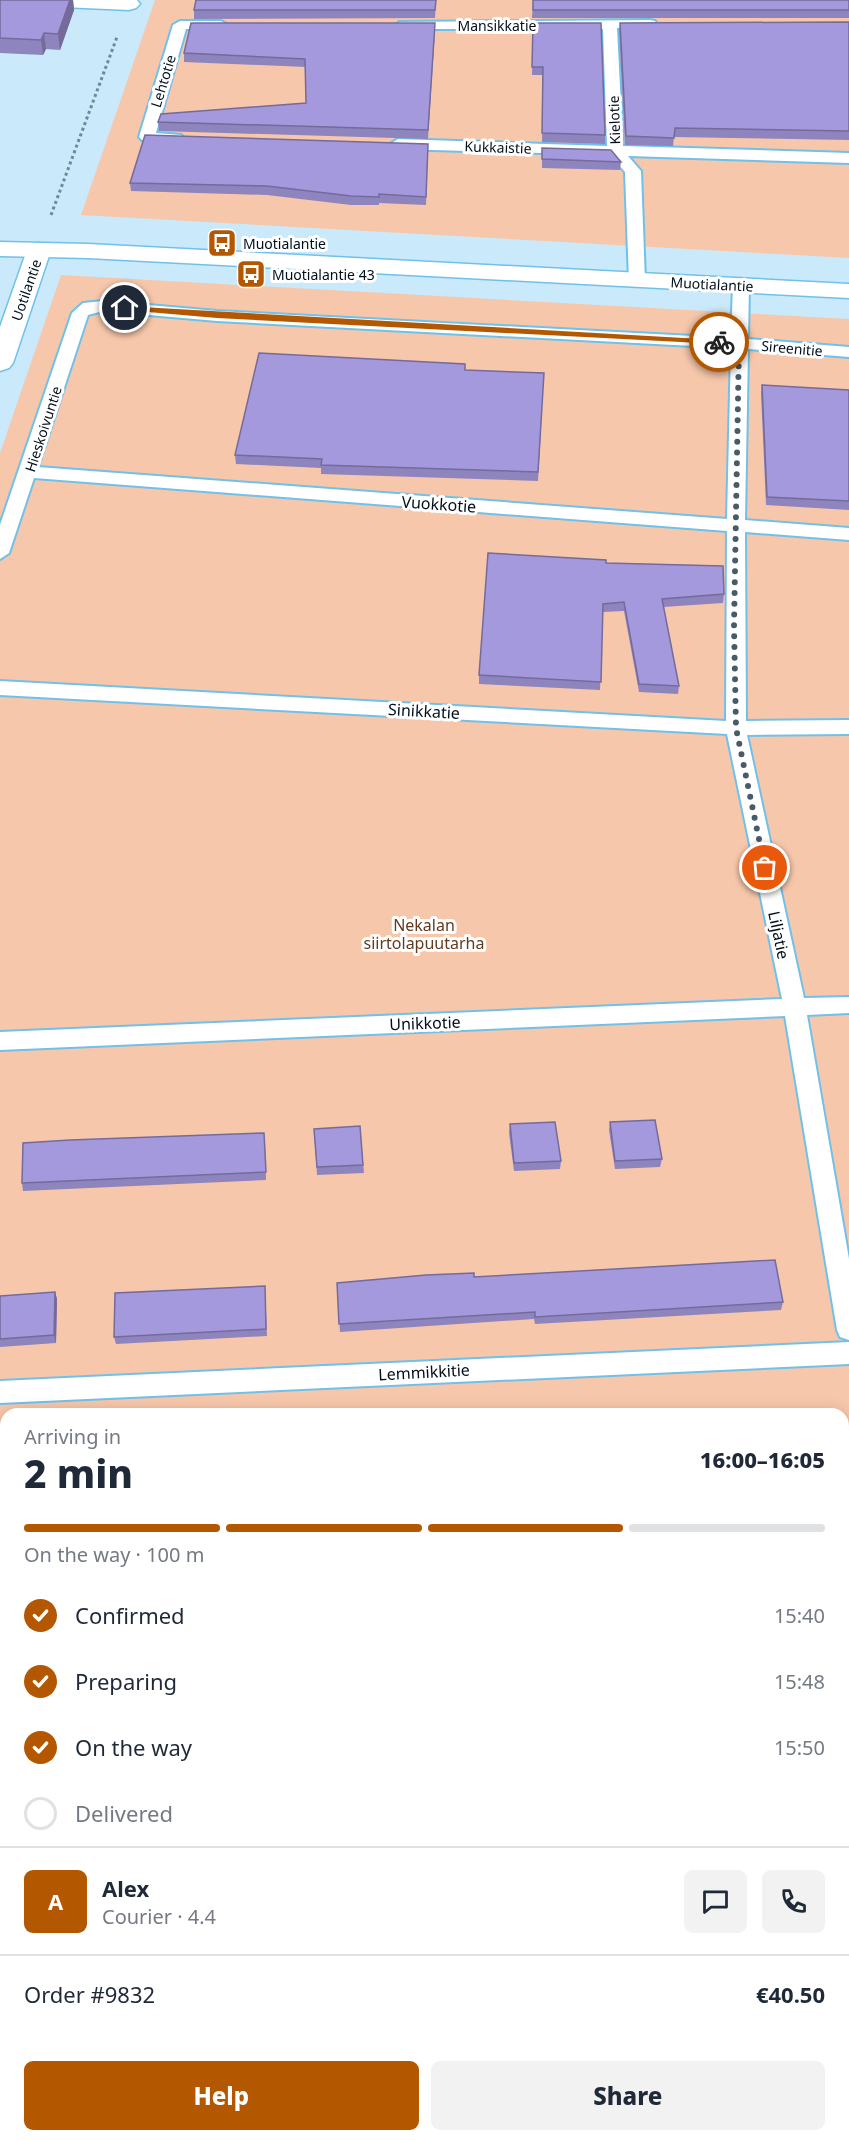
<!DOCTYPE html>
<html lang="en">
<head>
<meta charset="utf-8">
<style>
	:root { --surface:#fff; --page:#f2f2f3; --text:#1f2937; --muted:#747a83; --line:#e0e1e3; --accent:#b35700 }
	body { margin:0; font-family:"Noto Sans",sans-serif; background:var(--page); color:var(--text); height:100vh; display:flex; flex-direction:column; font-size:22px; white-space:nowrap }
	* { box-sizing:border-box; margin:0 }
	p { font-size:20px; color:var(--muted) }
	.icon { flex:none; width:33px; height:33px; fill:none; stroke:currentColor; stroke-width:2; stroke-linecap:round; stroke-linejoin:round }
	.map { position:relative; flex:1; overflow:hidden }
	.details { position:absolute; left:0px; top:1408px; width:849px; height:734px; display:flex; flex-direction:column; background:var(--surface); border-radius:18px 18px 0 0; box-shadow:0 3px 15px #0003 }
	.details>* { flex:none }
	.pin { position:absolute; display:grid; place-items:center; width:51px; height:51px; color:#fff; margin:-26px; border:3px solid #fff; border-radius:50%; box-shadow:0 2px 6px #0007 }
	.courier { position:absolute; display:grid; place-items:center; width:60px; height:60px; margin:-30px; border:4px solid #b35700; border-radius:50%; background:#fff; color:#222; box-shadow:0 2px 8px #0007 }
	.headline em { font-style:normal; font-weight:800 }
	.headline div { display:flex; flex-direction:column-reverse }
	.headline { display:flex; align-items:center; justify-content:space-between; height:102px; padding:0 24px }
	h1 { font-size:39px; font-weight:800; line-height:45px }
	.bar { display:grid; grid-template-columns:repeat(4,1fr); gap:9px 6px; align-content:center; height:72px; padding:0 24px }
	.bar i { height:8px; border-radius:4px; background:var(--line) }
	.bar .selected { background:var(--accent) }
	.bar p { grid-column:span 4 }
	.line { display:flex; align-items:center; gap:15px; padding:0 24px; border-top:2px solid var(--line) }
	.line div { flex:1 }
	.round { display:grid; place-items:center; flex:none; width:63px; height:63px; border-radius:9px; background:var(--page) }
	ol { padding:0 24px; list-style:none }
	li { display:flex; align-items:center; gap:18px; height:66px }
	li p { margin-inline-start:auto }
	li .icon { padding:6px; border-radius:50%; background:var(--accent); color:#fff; stroke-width:4 }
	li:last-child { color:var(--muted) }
	li i { width:33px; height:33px; border:3px solid var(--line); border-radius:50% }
	.button { display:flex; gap:12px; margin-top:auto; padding:12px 24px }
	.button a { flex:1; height:69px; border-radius:9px; background:var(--accent); color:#fff; font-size:24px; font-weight:800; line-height:69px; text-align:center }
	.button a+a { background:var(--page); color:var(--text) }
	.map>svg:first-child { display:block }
	.green { fill:#f7c7ab; fill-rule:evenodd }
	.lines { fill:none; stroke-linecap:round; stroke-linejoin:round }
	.service-casing { stroke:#70c1ea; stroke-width:4 }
	.minor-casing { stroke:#70c1ea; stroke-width:3 }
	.tertiary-casing { stroke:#70c1ea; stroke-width:3 }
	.path { stroke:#708897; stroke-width:3; stroke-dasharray:3 3; stroke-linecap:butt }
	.service { fill:#fff; fill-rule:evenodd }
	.minor { fill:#fff; fill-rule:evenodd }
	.tertiary { fill:#fff; fill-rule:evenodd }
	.wall { fill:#8e84be }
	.shaded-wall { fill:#746b9b }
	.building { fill:#a599dd; stroke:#746b9b; stroke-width:1.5 }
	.route { fill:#b35700 }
	.done { stroke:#475b69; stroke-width:6; stroke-dasharray:0 10.8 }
	.labels { text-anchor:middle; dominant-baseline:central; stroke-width:6; stroke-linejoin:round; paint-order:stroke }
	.far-street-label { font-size:14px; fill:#000f1b; stroke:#fff }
	.far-poi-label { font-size:14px; fill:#000f1b; stroke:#fff; text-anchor:start }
	.street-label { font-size:16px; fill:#000f1b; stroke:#fff }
	.park-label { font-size:16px; fill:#643a1e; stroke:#fff }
</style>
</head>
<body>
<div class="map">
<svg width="849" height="2141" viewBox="0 0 849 2141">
	<rect width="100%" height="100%" fill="#cae9fa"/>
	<!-- green -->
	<path class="green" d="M155 0H849V258L81 215Z
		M61 275 849 319V2141H0V453ZM6 1414H843V2136H6Z"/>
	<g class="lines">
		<!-- service casing -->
		<g class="service-casing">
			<path id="service" d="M650 20 655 21 657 24 655 27 617 28 623 146 849 153V163L628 156 641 171 645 281 637 286 629 281 625 172 610 155 398 149 390 144 398 139 607 146 603 29H404L397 25 399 22Z
				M180 21H221L228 25 221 29H186L156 133 181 135 184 138 181 141 142 140 139 137 173 25Z
				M741 281 749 286 748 339 849 347V357L748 349 745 520 849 528V540L745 532 746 721 849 720V734L747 735 804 998 849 997V1013L807 1015 849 1259V1340L840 1337 837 1330 785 1016 0 1050V1032L782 999 727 734 0 695V681L726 721 727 531 34 478 9 553 0 559V525L72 313 83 303 103 301 217 311 731 338 733 286ZM103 311 217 321 731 348 727 519 38 467 88 315Z
				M849 1342V1364L0 1403V1381Z
				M843 1684H849V1710H843Z
				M0 1729H6V1755H0Z
				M0 1978 6 1979V2009L0 2008Z
				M843 2063H849V2093H843Z"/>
		</g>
		<!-- minor casing -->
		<g class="minor-casing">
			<path id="minor" d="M29 0H137L140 4 136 8 129 10 40 6 33 4Z
				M39 243 47 245 51 250 13 363 9 368 0 371V327L27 250 31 245Z"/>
		</g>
		<!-- tertiary casing -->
		<g class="tertiary-casing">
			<path id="tertiary" d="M0 242 88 244 849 284V298L88 258 0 256Z"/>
		</g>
		<!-- path -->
		<path class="path" d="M51 215 117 37"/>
		<!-- service -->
		<use href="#service" class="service"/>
		<!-- minor -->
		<use href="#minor" class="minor"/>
		<!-- tertiary -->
		<use href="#tertiary" class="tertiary"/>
	</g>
	<!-- wall -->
	<path class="wall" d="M0 0H73L74 10 60 50 46 49 43 55 0 53Z
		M436 0 435 18 194 19V10Z
		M533 0H849V18H532Z
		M849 22V140L674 137 673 146 625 145 619 31 620 23Z
		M533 23 605 135V144L542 142 543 75H532Z
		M435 31 428 139 159 131 158 122 306 103V67L184 62V53Z
		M428 144 426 205 379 203V205H351L267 195 131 191 130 183Z
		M542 148 621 162 620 170 542 168Z
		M465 370 544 373 538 481 321 474V468L236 464 235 455Z
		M762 385 849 390V510L766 505 761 394Z
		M606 563 724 594 723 603 663 607 679 686 678 694 639 692 624 611 603 612 600 690 479 684V675Z
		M610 1122 662 1159 660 1167 615 1169 609 1130Z
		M510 1124 561 1161 560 1169 514 1171 509 1133Z
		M360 1126 364 1173 317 1175 314 1129Z
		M265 1141 266 1180 23 1191 22 1183Z
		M474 1277 783 1302 781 1310 535 1324 534 1319 340 1332 337 1283Z
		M265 1286 267 1336 116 1344 114 1337Z
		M55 1292 57 1299 56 1343 0 1347V1296Z
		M3 1480 5 1488 3 1536H0V1481Z"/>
	<!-- shaded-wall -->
	<path class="shaded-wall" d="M70 0H73L74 10 60 50 58 34Z
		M44 33 46 49 43 55 41 40Z
		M55 1292 57 1299 56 1343 54 1335Z
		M3 1480 5 1488 3 1536 1 1529Z"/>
	<!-- building -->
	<path class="building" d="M0 0H70L58 34 44 33 41 40 0 38Z
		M196 0H436L435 10H194Z
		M533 0H849V10H533Z
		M849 22V131L675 128 674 138 626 136 620 23Z
		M191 23H435L428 130 158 122 161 114 306 103 305 59 184 53Z
		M533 23H601L605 135 542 133 543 67H532Z
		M145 135 428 144 426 197 379 194V197L351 196 267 186 130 183Z
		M542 148 611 150 621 162 542 159Z
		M259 353 465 364V370L544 373 538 472 321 465 322 459 235 455Z
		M762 385 849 390V501L767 497Z
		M488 553 606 560V563L723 566 724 594 662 599 679 686 639 684 624 602 603 604 601 682 479 675Z
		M655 1120 662 1159 615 1161 610 1122Z
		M555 1122 561 1161 514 1163 510 1124Z
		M360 1126 363 1165 317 1167 314 1129Z
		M264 1133 266 1172 22 1183 23 1143 70 1140Z
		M775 1260 783 1302 535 1317V1312L339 1324 337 1283 426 1275 474 1273V1277Z
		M265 1286 266 1329 114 1337 115 1293Z
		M55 1292 54 1335 0 1339V1296Z
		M3 1480 1 1529H0V1481Z"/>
	<!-- route -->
	<path class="route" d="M123 306 719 340 723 342 719 344 217 318 125 310Z"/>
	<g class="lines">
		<!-- done -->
		<path class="done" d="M719 342 739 343 734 626 736 728 765 868"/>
	</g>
	<!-- icons -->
	<defs>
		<g id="bus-square" transform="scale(1.5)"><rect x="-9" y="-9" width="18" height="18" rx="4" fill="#b35700" stroke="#fff"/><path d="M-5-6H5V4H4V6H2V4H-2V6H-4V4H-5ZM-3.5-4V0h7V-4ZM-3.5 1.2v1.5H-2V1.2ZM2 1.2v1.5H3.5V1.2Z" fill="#fff"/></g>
	</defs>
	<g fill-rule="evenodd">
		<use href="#bus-square" x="222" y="243"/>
		<use href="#bus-square" x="251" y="274"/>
	</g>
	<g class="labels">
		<!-- far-street labels -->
		<g class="far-street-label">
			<text x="497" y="25">Mansikkatie</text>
			<text transform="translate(163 81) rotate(-73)">Lehtotie</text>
			<text transform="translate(614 120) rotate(-92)">Kielotie</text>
			<text transform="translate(498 147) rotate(2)">Kukkaistie</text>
			<text transform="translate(712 284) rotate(3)">Muotialantie</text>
			<text transform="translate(26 290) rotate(-71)">Uotilantie</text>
			<text transform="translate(792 348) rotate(5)">Sireenitie</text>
			<text transform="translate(43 429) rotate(-72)">Hieskoivuntie</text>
		</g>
		<!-- far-poi labels -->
		<g class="far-poi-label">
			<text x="243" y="243">Muotialantie</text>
			<text x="272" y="274">Muotialantie 43</text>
		</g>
		<!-- street labels -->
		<g class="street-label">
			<text transform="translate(439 504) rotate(4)">Vuokkotie</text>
			<text transform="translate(424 711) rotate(3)">Sinikkatie</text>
			<text transform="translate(779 935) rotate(78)">Liljatie</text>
			<text transform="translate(425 1023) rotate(-2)">Unikkotie</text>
			<text transform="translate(424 1372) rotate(-3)">Lemmikkitie</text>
		</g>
		<!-- park labels -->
		<g class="park-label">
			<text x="424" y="925">Nekalan<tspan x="424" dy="18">siirtolapuutarha</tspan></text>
		</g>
	</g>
</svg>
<div class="pin" style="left:765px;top:868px;background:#ea580c"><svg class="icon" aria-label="bag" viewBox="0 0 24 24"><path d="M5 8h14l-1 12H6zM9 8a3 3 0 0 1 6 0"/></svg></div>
<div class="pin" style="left:125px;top:308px;background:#1f2937"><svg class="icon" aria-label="home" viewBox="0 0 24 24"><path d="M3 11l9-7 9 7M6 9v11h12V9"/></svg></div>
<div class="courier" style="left:719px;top:342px"><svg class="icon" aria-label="bike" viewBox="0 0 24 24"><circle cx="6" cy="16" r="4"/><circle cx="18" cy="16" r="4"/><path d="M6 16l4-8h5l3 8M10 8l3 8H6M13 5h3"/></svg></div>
<section class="details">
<div class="headline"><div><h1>2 min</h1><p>Arriving in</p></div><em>16:00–16:05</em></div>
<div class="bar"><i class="selected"></i><i class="selected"></i><i class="selected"></i><i></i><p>On the way · 100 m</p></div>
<ol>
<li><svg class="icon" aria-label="check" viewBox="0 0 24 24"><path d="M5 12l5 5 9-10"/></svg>Confirmed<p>15:40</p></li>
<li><svg class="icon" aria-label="check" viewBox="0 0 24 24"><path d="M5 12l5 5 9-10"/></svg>Preparing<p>15:48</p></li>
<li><svg class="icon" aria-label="check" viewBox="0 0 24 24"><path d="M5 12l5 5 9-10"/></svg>On the way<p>15:50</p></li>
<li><i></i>Delivered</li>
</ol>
<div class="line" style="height:108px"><b class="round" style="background:var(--accent);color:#fff">A</b><div><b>Alex</b><p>Courier · 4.4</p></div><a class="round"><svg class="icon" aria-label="chat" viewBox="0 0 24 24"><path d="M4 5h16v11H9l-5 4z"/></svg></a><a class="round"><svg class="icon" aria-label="phone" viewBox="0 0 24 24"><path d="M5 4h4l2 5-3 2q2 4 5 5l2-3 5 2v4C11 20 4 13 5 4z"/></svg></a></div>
<div class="line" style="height:78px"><div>Order #9832</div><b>€40.50</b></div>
<div class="button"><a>Help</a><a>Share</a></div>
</section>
</div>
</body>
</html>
